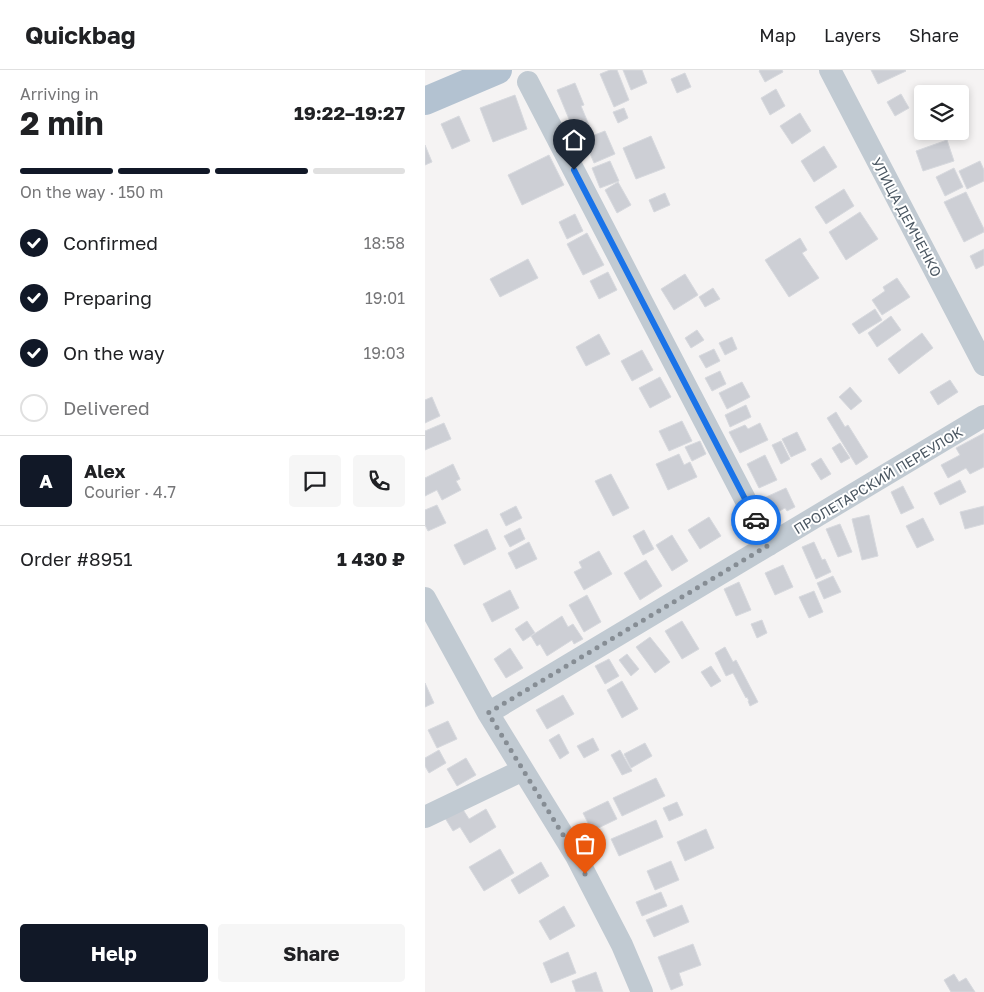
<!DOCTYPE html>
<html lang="en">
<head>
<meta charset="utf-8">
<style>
	:root { --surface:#fff; --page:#f6f6f6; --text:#202124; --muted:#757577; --line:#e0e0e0; --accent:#111827 }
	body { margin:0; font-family:"Golos Text",sans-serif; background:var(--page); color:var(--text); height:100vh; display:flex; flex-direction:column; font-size:19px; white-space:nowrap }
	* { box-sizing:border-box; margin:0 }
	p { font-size:16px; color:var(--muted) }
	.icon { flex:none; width:28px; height:28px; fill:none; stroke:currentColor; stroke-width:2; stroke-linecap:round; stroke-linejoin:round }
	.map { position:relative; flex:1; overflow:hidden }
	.drawer { display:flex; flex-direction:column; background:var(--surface); width:425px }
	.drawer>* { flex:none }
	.fabs { position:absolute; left:489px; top:15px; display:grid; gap:10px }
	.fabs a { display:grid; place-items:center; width:55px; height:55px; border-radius:5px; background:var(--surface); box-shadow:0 2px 8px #0003; font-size:25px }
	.pin { position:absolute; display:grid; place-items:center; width:42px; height:42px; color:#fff; margin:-51px -21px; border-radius:50% 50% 50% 0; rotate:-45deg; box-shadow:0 0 5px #0007 }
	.pin .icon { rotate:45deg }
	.courier { position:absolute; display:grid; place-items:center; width:50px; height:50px; margin:-25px; border:4px solid #1a73e8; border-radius:50%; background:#fff; color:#222; box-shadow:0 1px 6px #0007 }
	.head em { font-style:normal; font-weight:700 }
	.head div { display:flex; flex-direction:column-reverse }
	.head { display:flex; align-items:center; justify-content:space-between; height:85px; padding:0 20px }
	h1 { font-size:32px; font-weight:700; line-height:38px }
	.bar { display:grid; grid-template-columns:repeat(4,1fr); gap:8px 5px; align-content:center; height:60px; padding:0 20px }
	.bar i { height:6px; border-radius:4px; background:var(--line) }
	.bar .current { background:var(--accent) }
	.bar p { grid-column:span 4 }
	.line { display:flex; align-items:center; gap:12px; padding:0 20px; border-top:1px solid var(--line) }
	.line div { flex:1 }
	.round { display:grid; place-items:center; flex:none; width:52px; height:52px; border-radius:5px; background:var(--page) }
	ol { padding:0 20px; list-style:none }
	li { display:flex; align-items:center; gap:15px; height:55px }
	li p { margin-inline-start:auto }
	li .icon { padding:5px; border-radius:50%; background:var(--accent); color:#fff; stroke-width:4 }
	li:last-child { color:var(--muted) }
	li i { width:28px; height:28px; border:2px solid var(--line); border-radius:50% }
	.cta { display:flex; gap:10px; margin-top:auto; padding:10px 20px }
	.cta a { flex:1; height:58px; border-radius:5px; background:var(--accent); color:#fff; font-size:20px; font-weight:700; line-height:58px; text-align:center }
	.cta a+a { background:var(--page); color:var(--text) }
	header { display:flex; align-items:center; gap:30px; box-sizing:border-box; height:70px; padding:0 25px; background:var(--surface); border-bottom:1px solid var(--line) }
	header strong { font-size:24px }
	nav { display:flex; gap:28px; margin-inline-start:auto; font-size:18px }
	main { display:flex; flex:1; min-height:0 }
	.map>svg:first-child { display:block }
	.building { fill:#cdcfd5; stroke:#d7d9de }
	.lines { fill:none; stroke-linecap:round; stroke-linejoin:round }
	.minor { stroke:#c1cad2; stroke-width:22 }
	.major { stroke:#b3c2d1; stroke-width:28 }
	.done { stroke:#868d94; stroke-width:5; stroke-dasharray:0 9 }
	.route { stroke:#1a73e8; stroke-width:6 }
	.labels { text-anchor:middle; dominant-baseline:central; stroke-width:4; stroke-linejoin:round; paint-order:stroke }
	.street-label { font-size:14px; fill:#4a5661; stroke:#fff }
</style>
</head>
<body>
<header>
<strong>Quickbag</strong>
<nav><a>Map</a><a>Layers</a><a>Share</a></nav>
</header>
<main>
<section class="drawer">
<div class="head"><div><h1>2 min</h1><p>Arriving in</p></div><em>19:22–19:27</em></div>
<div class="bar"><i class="current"></i><i class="current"></i><i class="current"></i><i></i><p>On the way · 150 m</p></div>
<ol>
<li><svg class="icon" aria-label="check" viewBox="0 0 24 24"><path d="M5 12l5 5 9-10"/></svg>Confirmed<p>18:58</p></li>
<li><svg class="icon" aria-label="check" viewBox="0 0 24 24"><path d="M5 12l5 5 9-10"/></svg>Preparing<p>19:01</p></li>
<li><svg class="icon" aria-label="check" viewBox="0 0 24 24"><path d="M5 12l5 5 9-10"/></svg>On the way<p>19:03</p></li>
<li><i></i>Delivered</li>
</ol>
<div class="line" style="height:90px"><b class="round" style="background:var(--accent);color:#fff">A</b><div><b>Alex</b><p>Courier · 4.7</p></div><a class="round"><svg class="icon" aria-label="chat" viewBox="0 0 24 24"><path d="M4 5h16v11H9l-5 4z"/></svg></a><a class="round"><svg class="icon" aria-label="phone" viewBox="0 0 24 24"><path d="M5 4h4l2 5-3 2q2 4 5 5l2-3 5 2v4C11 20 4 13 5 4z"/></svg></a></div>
<div class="line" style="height:65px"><div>Order #8951</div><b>1 430 ₽</b></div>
<div class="cta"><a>Help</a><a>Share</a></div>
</section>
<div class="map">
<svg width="559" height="922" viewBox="0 0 559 922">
	<rect width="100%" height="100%" fill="#f5f3f3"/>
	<!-- building -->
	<path class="building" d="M185 0H192L204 30 189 37 175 4Z
		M198 0H217L222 13 206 20Z
		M335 0H357L358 2 340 12 334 1Z
		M446 0H480L481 1 453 14Z
		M260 3 266 17 252 23 246 9Z
		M150 13 159 35 156 36 166 60 151 66 132 20Z
		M351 19 360 36 345 45 336 28Z
		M476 24 484 38 470 46 462 32Z
		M90 25 102 59 68 72 55 38Z
		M199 38 203 48 193 53 188 42Z
		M375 43 386 61 367 74 355 56Z
		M34 46 45 71 27 79 16 54Z
		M180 61 190 84 169 93 159 69Z
		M226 66 240 98 211 109 198 78Z
		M522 70 529 91 498 101 491 81Z
		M0 75 7 92 0 95Z
		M399 76 412 97 389 112 376 91Z
		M124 85 139 115 97 135 83 105Z
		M185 91 194 111 175 118 167 98Z
		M555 91 559 100V111L542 119 534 101Z
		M529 98 538 117 520 126 511 107Z
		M193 112 206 135 192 143 180 120Z
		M419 119 429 136 401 154 390 137Z
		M541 122 559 159V162L539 172 519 132Z
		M240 123 245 135 229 142 224 130Z
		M435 142 453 169 421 190 404 162Z
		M150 144 158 161 142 169 134 152Z
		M162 163 179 195 158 205 142 174Z
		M375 168 382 180 377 183 394 208 364 227 340 190Z
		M559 179V195L551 199 545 186Z
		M103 189 113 208 75 227 65 209Z
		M183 202 192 220 174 229 165 211Z
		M260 204 273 225 249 240 236 219Z
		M472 208 485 227 457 245 447 230 460 221 458 217Z
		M288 218 295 229 280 237 274 227Z
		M450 239 457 250 434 264 427 254Z
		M466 246 476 260 452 277 443 263Z
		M272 260 279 270 266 278 260 268Z
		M497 263 508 278 474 304 463 289Z
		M174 264 185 284 161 296 151 277Z
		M307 267 312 279 300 285 294 273Z
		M289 279 295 291 281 298 274 286Z
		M217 280 228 300 207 311 196 291Z
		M295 301 301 314 287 321 280 308Z
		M235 307 246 327 225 338 214 318Z
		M525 310 533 322 513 335 505 322Z
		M317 312 325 327 302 339 294 323Z
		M425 317 437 331 426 340 414 327Z
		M7 327 15 346 0 353V330Z
		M321 335 326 347 305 357 300 345Z
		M411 342 420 357 423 355 443 387 431 395 402 348Z
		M257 351 267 371 244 381 234 361Z
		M19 353 26 369 0 380V361Z
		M335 353 343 370 315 383 304 362 320 355 323 359Z
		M372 362 381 380 366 387 357 369Z
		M559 363V397L545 404 541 398 523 408 516 395 535 385 531 378Z
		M275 371 281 384 267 391 260 377Z
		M356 371 365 389 356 394 347 375Z
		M415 373 425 388 416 393 407 378Z
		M254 384 259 395 265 392 272 407 243 420 231 394Z
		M340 385 352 410 334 418 322 394Z
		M396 388 406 404 396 410 386 394Z
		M28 394 35 409 31 411 36 420 17 430 12 420 0 426V408Z
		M186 404 204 438 188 446 170 411Z
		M535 410 541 422 515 435 509 423Z
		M478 416 489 438 476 444 466 422Z
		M361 418 370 437 362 441 360 438 347 445 339 428Z
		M12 435 21 453 3 461 0 455V440Z
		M91 436 97 448 81 456 75 444Z
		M559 436V454L540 459 535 442Z
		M444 445 453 486 437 490 427 449Z
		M284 447 296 466 275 479 263 460Z
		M498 448 509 470 492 478 481 456Z
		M415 454 427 482 413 487 401 459Z
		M95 458 100 469 85 477 79 466Z
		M62 459 71 479 39 495 29 475Z
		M219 460 229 479 218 485 208 466Z
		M247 465 263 491 247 501 231 475Z
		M104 472 112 489 91 499 83 483Z
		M389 472 397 490 400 489 406 502 391 509 377 477Z
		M174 481 187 504 159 520 149 502 157 498 154 492Z
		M221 490 237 516 215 530 199 503Z
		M358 495 368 517 350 525 340 503Z
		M408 506 416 522 399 529 392 513Z
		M314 512 326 540 311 546 299 519Z
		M85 520 94 538 67 552 58 534Z
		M389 521 398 542 384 548 374 527Z
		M162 525 176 552 159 562 144 535Z
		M137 546 143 557 148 554 158 569 149 574 147 570 122 586 115 574 112 576 106 566Z
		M337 550 342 563 332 568 326 554Z
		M102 551 110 563 98 571 90 559Z
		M257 551 274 579 257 589 240 561Z
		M225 567 245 592 230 603 211 577Z
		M300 577 308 592 311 590 333 632 325 636 323 631H324L322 627 321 628 308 603 301 606 290 583Z
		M85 578 98 598 81 608 69 589Z
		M202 584 214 599 206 606 194 590Z
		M184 589 194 606 180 614 170 596Z
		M286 596 296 611 286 617 276 602Z
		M197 611 213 639 197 648 182 620Z
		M0 613 9 633 0 637Z
		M138 625 149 644 122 659 111 640Z
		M23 651 32 669 12 678 3 660Z
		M134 664 144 683 135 689 124 670Z
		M168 668 174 680 159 688 152 676Z
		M220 673 227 686 206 698 199 684Z
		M14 680 21 693 4 703 0 696V688Z
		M195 680 207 701 197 705 186 685Z
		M41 688 51 705 32 716 22 699Z
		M231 708 240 726 197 746 188 728Z
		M183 731 192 749 167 761 158 743Z
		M252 732 258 745 244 751 238 738Z
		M37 738 44 749 61 739 71 757 45 773 35 757 28 761 20 748Z
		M231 750 238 767 194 786 186 769Z
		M281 759 289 778 260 791 252 772Z
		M75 779 89 803 59 821 44 797Z
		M246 791 254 810 230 820 222 801Z
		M116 792 124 806 94 824 86 810Z
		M236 822 242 836 217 846 211 832Z
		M257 835 264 852 229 867 221 850Z
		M139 836 150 856 125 870 114 851Z
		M268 874 276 895 254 903 258 915 246 920 233 887Z
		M143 882 151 903 126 913 118 893Z
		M171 902 178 922H151L147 911Z
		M529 904 534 912 541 908 550 922H526L519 910Z"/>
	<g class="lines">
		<!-- minor -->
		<path class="minor" d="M405 0 559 295
			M103 12 213 224 344 475
			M0 528 63 643 151 786 197 875 217 922
			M63 643 559 346
			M0 747 98 700"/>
		<!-- major -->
		<path class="major" d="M0 31 73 0"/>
	</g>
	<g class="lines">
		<!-- done -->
		<path class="done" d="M160 804 151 786 63 643 344 475 331 450"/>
		<!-- route -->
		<path class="route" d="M149 100 331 450"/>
	</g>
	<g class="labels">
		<!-- street labels -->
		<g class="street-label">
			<text transform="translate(482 147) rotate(62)">УЛИЦА ДЕМЧЕНКО</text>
			<text transform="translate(453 410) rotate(-31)">ПРОЛЕТАРСКИЙ ПЕРЕУЛОК</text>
		</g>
	</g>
</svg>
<div class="fabs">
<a><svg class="icon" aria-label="layers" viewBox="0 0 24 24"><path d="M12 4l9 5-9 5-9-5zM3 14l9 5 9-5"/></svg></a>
</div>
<div class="pin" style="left:160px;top:804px;background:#ea580c"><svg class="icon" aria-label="bag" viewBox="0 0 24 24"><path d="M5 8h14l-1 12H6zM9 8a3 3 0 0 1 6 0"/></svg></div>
<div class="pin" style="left:149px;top:100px;background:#1f2937"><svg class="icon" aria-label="home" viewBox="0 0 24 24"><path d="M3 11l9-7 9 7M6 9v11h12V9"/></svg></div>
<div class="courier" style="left:331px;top:450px"><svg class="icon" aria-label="car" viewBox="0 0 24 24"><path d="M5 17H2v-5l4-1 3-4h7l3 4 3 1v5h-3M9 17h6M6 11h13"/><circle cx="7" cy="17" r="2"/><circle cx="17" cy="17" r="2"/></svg></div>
</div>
</main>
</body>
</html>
